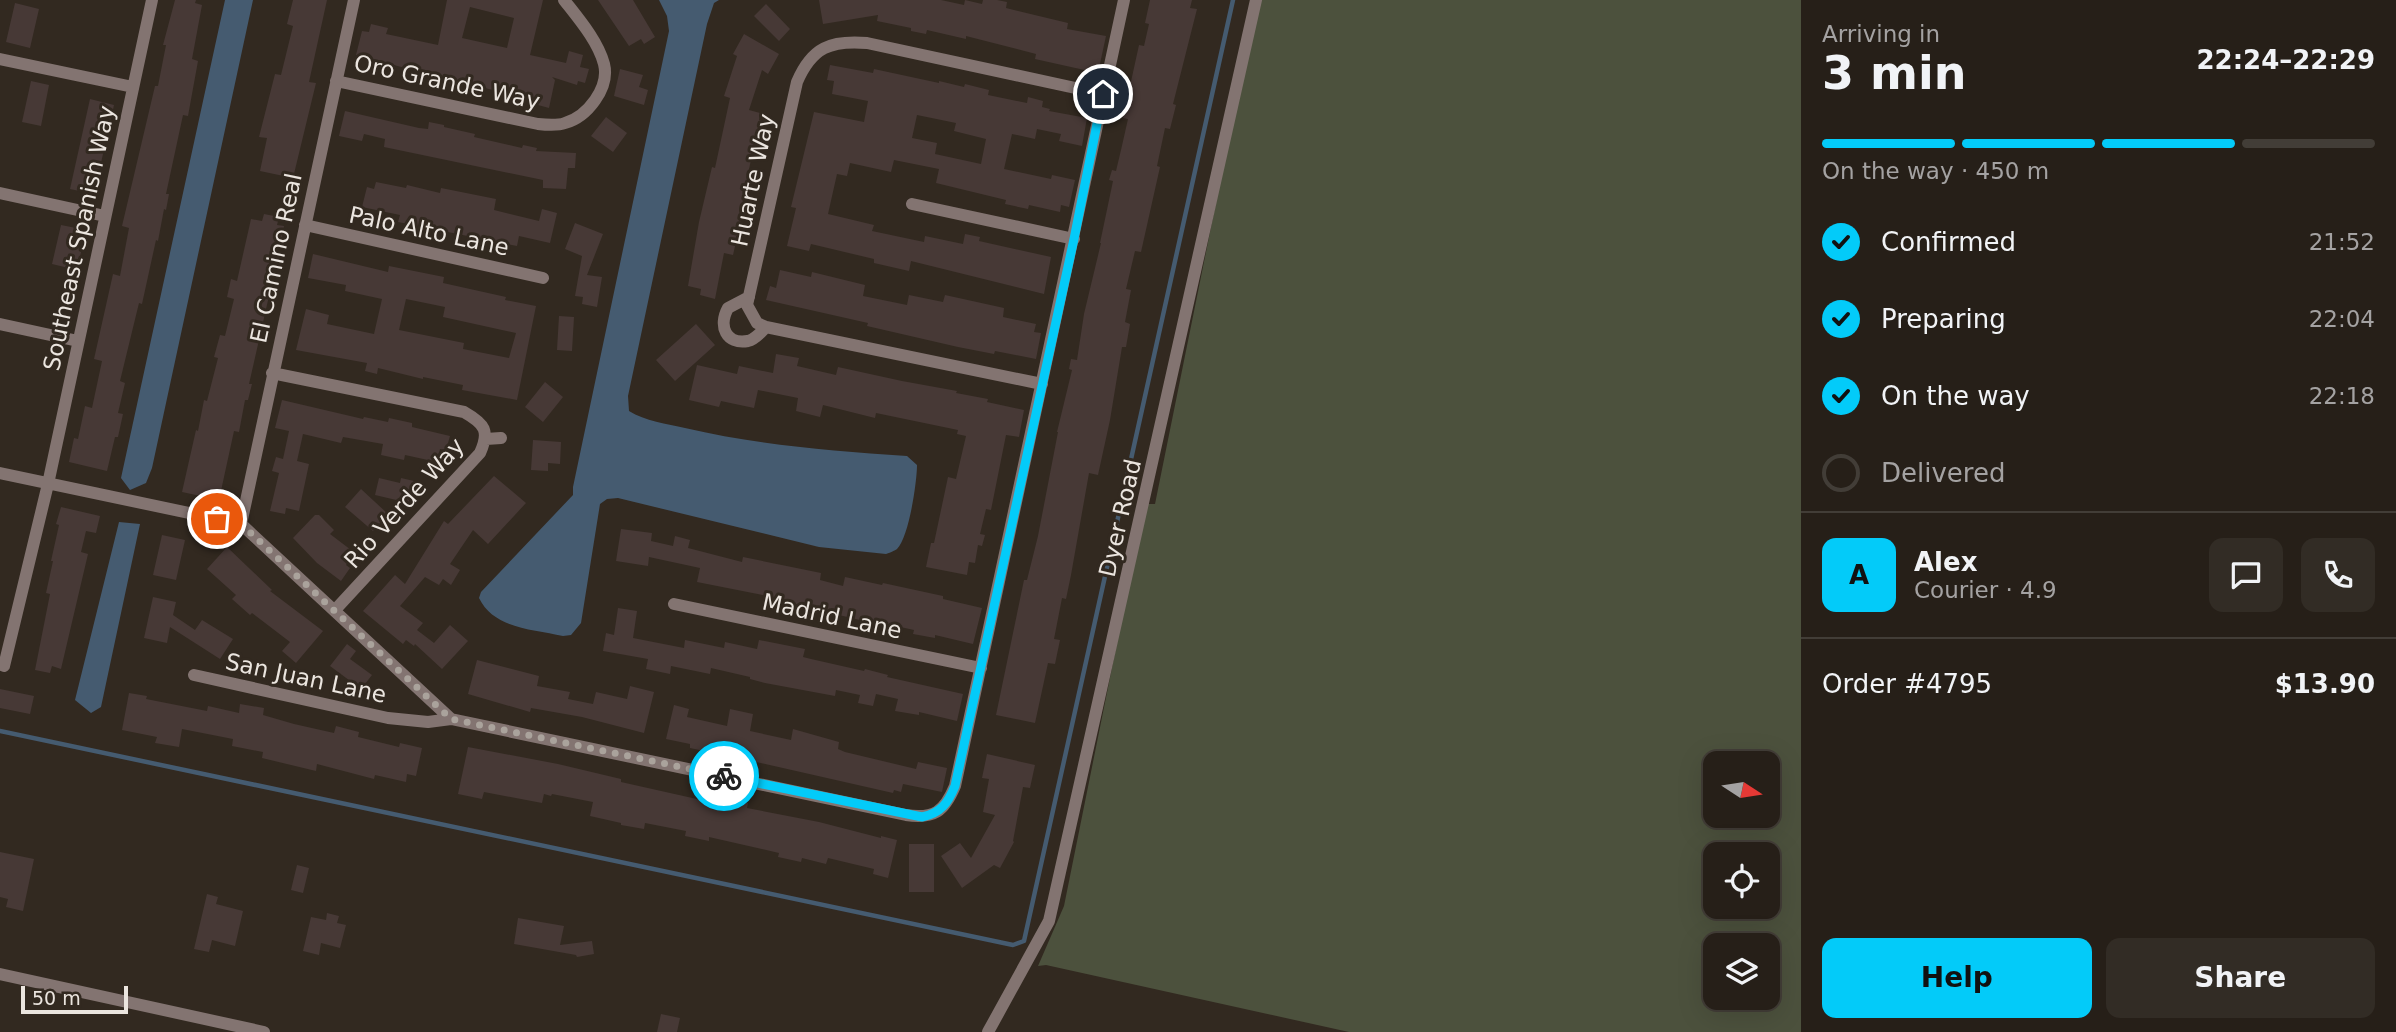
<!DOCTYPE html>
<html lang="en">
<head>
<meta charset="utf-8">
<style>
	:root { --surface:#261f18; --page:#322c25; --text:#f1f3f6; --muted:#a4a2a2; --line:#423d37; --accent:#03cbf9 }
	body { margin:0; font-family:"DejaVu Sans",sans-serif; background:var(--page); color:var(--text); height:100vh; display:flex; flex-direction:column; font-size:26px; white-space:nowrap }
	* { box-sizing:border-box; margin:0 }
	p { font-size:23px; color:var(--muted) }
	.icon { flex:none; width:38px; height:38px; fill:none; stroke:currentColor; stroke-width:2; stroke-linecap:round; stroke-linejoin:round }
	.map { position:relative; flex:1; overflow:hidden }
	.details { display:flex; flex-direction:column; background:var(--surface); width:595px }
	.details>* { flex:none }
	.needle { width:46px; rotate:102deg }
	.controls { position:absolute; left:1703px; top:751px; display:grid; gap:14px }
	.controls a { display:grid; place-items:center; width:77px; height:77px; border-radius:14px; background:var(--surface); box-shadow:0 7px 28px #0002,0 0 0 2px var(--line); font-size:35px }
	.scale { position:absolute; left:21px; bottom:18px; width:107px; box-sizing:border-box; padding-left:7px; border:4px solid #ebe5df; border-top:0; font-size:19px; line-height:24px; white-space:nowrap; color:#ebe5df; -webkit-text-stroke:5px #322920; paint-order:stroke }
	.pin { position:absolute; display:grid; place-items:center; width:60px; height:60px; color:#fff; margin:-30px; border:4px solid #fff; border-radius:50%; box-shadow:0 2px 7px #0007 }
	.courier { position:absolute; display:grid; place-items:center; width:70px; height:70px; margin:-35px; border:5px solid #03cbf9; border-radius:50%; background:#fff; color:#222; box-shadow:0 2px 9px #0007 }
	.head em { font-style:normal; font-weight:700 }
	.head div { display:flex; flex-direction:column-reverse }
	.head { display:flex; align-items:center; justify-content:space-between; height:119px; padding:0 21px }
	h1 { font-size:46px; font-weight:700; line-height:52px }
	.bar { display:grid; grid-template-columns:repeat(4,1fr); gap:10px 7px; align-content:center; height:84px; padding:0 21px }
	.bar i { height:9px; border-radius:5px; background:var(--line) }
	.bar .selected { background:var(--accent) }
	.bar p { grid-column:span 4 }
	.line { display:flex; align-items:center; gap:18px; padding:0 21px; border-top:2px solid var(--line) }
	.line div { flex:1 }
	.round { display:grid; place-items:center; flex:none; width:74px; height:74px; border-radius:14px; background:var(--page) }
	ol { padding:0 21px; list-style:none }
	li { display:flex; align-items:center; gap:21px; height:77px }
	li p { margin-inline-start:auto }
	li .icon { padding:7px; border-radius:50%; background:var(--accent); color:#111; stroke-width:4 }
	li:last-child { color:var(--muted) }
	li i { width:38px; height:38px; border:4px solid var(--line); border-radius:50% }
	.primary-button { display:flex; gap:14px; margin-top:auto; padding:14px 21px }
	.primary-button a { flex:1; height:80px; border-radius:14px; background:var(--accent); color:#111; font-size:28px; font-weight:700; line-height:80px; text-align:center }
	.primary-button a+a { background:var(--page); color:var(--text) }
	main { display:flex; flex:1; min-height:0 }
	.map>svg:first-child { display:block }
	.green { fill:#4c513d; fill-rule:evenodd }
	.water { fill:#455b70 }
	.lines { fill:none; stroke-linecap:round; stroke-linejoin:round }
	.stream { stroke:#455b70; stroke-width:4.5 }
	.building { fill:#473936; fill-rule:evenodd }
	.street { stroke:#837471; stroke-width:12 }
	.done { stroke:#aaa39c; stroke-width:7; stroke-dasharray:0 12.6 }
	.route { stroke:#03cbf9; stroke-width:9 }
	.labels { text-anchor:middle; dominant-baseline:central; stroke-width:6; stroke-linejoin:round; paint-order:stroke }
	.street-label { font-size:23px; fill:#ebe5df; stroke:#322920 }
</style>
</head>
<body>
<main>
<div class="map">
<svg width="1801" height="1032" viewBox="0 0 1801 1032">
	<rect width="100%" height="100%" fill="#322920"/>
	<!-- green -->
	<path class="green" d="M1257 0H1801V1032H1349L1046 965 1038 966 1064 906 1145 504H1155ZM1715 763H1768V816H1715ZM1715 854H1768V906H1715ZM1715 945H1768V998H1715Z"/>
	<!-- water -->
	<path class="water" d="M225 0H253L152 468 146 483 130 490 121 478Z
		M659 0H719L714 3 707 24 628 396 629 411C645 421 667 424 685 428 758 445 832 451 907 456L917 465C917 482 909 537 897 549 896 550 887 554 886 554L819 547 618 498 607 499 600 504 581 623 571 635 563 636C533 629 494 629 479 598L481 592 573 495V487L669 31 667 16Z
		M119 522 140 524 101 707 91 713 75 700Z"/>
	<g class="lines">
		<!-- stream -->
		<path class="stream" d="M0 731 1013 945 1024 941 1233 0"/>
	</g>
	<!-- building -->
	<path class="building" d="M175 0H196L195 3 202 5 192 59 198 61 188 116 183 115 166 194H169L166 210 164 209 158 241 156 240 142 304 139 303 120 381 125 383 118 413 123 414 118 437H115L107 471 69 462 74 438 78 439 85 406 92 408 102 361 94 359 113 274 120 276 129 228 122 226 155 86H158L166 45H163Z
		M293 0H327L309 82 316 83 293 178 260 171 267 138 259 137 275 74 281 75 293 26 287 24Z
		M447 0H543L530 55 566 63 569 51 583 55 580 67 589 69 585 83 578 81 577 85 552 77 555 80 549 108 538 105 539 101 455 81 454 85 442 82 443 78 356 55 362 31 369 32 371 24 388 28 386 34 438 45ZM470 7 514 18 507 48 462 38Z
		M598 0H633L655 37 644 44 641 39 629 46Z
		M819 0H941L964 5 965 0 982 4 983 0H997L1007 2 1006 8 1068 23 1067 29 1106 36 1098 73 1035 59 1036 54 966 36V39L927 30 926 34 911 31V28L877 21 878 15 823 24Z
		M1150 0H1192L1190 8 1197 9 1173 104 1176 105 1170 129 1165 128 1157 166 1160 167 1141 252 1135 251 1126 289 1131 290 1125 322 1130 324 1126 347H1122L1110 420 1098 475 1089 473 1071 575 1066 599 1062 598 1054 639 1060 640 1055 664 1048 663 1035 723 996 715 1024 580H1027L1038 536 1058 432H1057L1072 370 1069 369 1071 359 1077 360 1084 314 1101 243H1100L1113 181 1109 180 1112 170 1116 171 1121 150 1128 119 1123 118 1139 45 1144 46 1149 24 1145 23Z
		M15 3 39 9 30 48 6 42Z
		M766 4 790 29 779 41 754 16Z
		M744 34 779 54 768 74 762 70 749 110 760 113 759 120 766 122 762 138 756 136 748 174 751 175 746 198 733 255 724 253 715 299 700 295 701 289 688 286 699 222 712 167 715 168 730 98 724 96 737 56 733 54Z
		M830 65 873 73 874 69 939 83V81L964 87 965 84 989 90 988 95 1027 103 1028 97 1043 101 1042 107 1050 109 1049 111 1087 118 1082 146 1059 141 1061 134 1037 129 1035 139 1012 134 1004 169 1051 179 1052 175 1075 180 1069 207 1061 205 1060 212 1029 205 1028 209 1005 204 1006 200 936 183 939 169 894 160 891 172 850 163 847 176 837 174 828 214 874 225 872 231 924 242 925 236 963 244 965 234 980 237 979 241 1051 257 1044 294 911 261 909 271 874 263V259L811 244 809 251 787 246 796 208 791 207 814 112 864 122 868 101 832 94 834 81 827 80ZM917 115 956 123 954 131 986 139 981 164 935 154 937 143 912 138Z
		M620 69 643 75 639 87 648 90 644 105 614 96Z
		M31 81 49 85 41 126 22 122Z
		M90 99 114 105 94 194 70 189Z
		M345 111 419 128 428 129 429 122 444 125V127L475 134 474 137 522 148 523 145 537 148 536 151 576 153 575 168H568L566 189 543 188V180L384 147 385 139 364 134 362 141 339 136Z
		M606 117 627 133 613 152 591 136Z
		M376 182 406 188 407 185 440 193 441 188 496 199 494 210 539 221 542 209 557 213 550 243 519 236 517 246 398 222 400 215 362 207 367 187 374 189Z
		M264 214 279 217 277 225 284 226 281 241 277 240 266 286 271 287 249 384H252L248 400H245L239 432 234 431 219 500 182 492 196 430 198 431 204 400 207 401 218 358 214 357 220 335 225 336 234 299 227 297 231 279 237 281 251 219 262 221Z
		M575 223 603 234 587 275 602 277 597 307 582 304 583 297 575 296 582 256 565 249Z
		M61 225 86 230 77 270 52 264Z
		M313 254 388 272 389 266 444 277 443 283 506 297 505 300 536 306 517 400 462 390 463 385 423 377V379L378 368 377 374 365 371 367 363 296 350 306 309 329 315 327 324 374 334 382 299 345 291 346 285 308 278ZM406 299 445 307 443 317 516 333 509 358 463 349 464 343 399 330Z
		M780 270 811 277 812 272 865 285 863 296 907 305 909 295 943 302 945 295 1004 308 1003 317 1036 324 1034 332 1041 333 1036 359 995 351 994 354 958 347 867 326 868 323 766 300 770 286 776 288Z
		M559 316 574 317 572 351 557 350Z
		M696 324 715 345 675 381 656 360Z
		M776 354 799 358 797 366 836 375 838 367 902 381 957 391 956 393 988 399 987 402 1024 410 1019 437 1006 435 991 510 986 509 980 534 985 535 982 546 978 545 975 563 969 562 967 575 926 567 931 543H934L948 477 956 479 966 436 957 434 958 430 876 413 875 418 823 405 820 417 796 411 798 398 758 390 754 408 721 401 719 407 689 400 697 365 737 374 739 366 773 373Z
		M545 382 563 397 543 422 525 407Z
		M282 400 363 419 364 417 388 422 389 418 412 423V427L450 436 446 450 440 449 437 462 405 455 404 460 381 455 383 444 343 437 341 443 303 434 297 461 309 464 299 511 286 508 285 514 270 511 279 473 272 471 276 457 283 459 289 431 275 428Z
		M533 440 561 442 560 464 548 463V471L531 470Z
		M494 476 526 503 488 544 473 530 450 564 460 570 451 585 443 579 439 585 425 577 400 606 423 623 417 630 434 643 450 625 468 641 442 669 415 644 414 646 406 640 403 644 363 611 395 575 405 584 444 521 448 524Z
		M379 478 400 483 401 478 414 481 409 503 375 495Z
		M361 489 388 514 373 531 345 507Z
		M61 507 100 516 96 533 86 531 81 552 88 554 61 669 52 666 50 673 35 670 50 594 46 593 53 561H51L59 525 56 524Z
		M315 515H319L334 530 330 534 355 553 346 565 350 568 341 581 317 563 293 538Z
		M621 529 652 533 651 541 673 546 675 536 690 540 688 548 742 562 743 557 821 573 820 580 843 586 845 577 882 585 883 583 943 596V599L982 608 973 644 935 635V638L913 634 914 630 860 618V620L822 611 821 613 798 608 799 605 768 596 697 582 700 568 649 557 648 566 616 561Z
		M162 535 185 540 176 580 153 575Z
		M227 547 272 590 270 591 323 631 296 663 282 651 290 642 252 613 250 615 232 599 236 595 207 569Z
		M153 597 176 602 173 615 195 630 202 620 233 639 220 659 170 627 167 643 144 638Z
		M618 608 637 611 633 638 684 648 685 640 724 648 725 642 757 649 759 640 805 649 803 657 811 659 864 671 865 669 888 675 887 677 963 694 957 721 919 712V715L895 711 898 699 876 694 873 706 858 703 860 695 836 690 835 696 765 683 750 679V677L711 668 710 674 671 666 670 674 646 669 648 659 603 651 606 633 614 635Z
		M347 644 356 651 350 659 372 675 361 689 330 666Z
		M477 660 539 676 537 686 570 692 568 699 593 704 596 692 627 699 630 686 654 692 644 733 582 717 531 708 530 712 468 694Z
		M0 689 34 696 30 714 0 708Z
		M129 693 147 696 146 699 207 711 208 706 239 713 240 704 264 708 263 715 294 724 334 733 336 726 359 732 358 737 399 747 400 743 422 748 416 776 407 774 406 782 375 775 374 779 317 764 316 771 262 758 263 752 232 746 233 739 182 729 179 747 155 743 157 737 122 730Z
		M674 705 689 709 687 717 727 726 730 709 753 714 750 731 791 740 793 729 839 742 838 749 845 752 916 769 918 762 947 768 942 792 903 784 901 792 894 790 893 793 752 761 753 757 705 748 704 751 690 748V744L666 739Z
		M468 747 558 764 621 779V782L728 806 730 799 748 803 747 808 819 822 881 838V836L897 840 888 878 873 874 874 869 828 858 826 864 802 858 801 862 778 857 779 853 709 837V841L685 836 686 831 645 823 644 829 621 825V823L590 816 593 802 552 794 551 796 544 794 542 803 484 792 482 799 458 794Z
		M987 754 1035 765 1030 788 1023 787 1013 841 1014 842 1000 868 994 865 962 888 941 856 960 843 971 858 995 815 983 812 989 779 982 778Z
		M909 844H934V892H909Z
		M0 852 34 859 23 911 6 907 8 899 0 897Z
		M297 865 309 868 303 893 291 890Z
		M207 894 218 897 216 904 243 911 235 946 212 940 209 952 194 949Z
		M327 913 339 916 337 923 346 925 340 948 321 943 319 955 303 951 311 917 326 920Z
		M518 918 564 926 560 945 592 941 594 954 577 957 576 955 514 944Z
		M661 1014 680 1018 677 1032H657Z"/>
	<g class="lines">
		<!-- street -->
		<path class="street" d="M0 59 133 87
			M336 81 538 124C547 125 557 126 565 123 587 117 610 88 604 64 598 41 578 18 564 0
			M0 193 105 216
			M912 204 1074 239
			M305 225 543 278
			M749 297 728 308C718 326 726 345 748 341 756 339 761 332 766 327
			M0 324 78 341
			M272 373 464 412C485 424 490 431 480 453L335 610
			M1042 384 766 327 757 323 747 305 797 82C812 47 831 40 867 43L1103 94
			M486 439 501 438
			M0 473 241 524 451 719 906 815C934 819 944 812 955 786L1124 0
			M241 524 354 0
			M674 604 981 668
			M0 664 4 666 48 484 152 0
			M194 675 388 718 428 722 451 719
			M0 974 264 1032
			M988 1032 1049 921 1256 0"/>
	</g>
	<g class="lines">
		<!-- done -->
		<path class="done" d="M217 519 241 524 451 719 724 776"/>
		<!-- route -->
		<path class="route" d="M724 776 922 817C941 813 948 803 955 786L1074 239 1103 94"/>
	</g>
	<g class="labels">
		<!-- street labels -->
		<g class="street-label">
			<text transform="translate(447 82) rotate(12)">Oro Grande Way</text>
			<text transform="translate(753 180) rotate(-78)">Huarte Way</text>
			<text transform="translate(429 231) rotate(12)">Palo Alto Lane</text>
			<text transform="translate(79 238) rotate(-78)">Southeast Spanish Way</text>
			<text transform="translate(276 258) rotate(-78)">El Camino Real</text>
			<text transform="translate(404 503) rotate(-48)">Rio Verde Way</text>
			<text transform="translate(1120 518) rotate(-77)">Dyer Road</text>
			<text transform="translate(832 616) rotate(12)">Madrid Lane</text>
			<text transform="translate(306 678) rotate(12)">San Juan Lane</text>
		</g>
	</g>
</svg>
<div class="controls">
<a><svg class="needle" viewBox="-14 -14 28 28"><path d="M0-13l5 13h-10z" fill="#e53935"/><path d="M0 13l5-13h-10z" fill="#a4a2a2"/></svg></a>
<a><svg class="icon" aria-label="locate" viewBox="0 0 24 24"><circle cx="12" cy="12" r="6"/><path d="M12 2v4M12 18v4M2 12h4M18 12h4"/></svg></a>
<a><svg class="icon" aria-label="layers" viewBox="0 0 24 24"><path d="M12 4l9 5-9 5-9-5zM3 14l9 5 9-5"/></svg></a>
</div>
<div class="scale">50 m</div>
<div class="pin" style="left:217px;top:519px;background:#ea580c"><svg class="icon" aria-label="bag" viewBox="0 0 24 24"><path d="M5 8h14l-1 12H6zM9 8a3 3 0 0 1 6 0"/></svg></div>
<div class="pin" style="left:1103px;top:94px;background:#1f2937"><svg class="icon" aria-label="home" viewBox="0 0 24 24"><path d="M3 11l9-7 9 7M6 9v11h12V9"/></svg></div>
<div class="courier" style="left:724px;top:776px"><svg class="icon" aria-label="bike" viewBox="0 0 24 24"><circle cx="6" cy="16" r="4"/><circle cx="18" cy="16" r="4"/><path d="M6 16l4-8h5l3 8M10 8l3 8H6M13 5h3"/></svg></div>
</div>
<section class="details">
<div class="head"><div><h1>3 min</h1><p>Arriving in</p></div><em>22:24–22:29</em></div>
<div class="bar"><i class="selected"></i><i class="selected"></i><i class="selected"></i><i></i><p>On the way · 450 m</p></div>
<ol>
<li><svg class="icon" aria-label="check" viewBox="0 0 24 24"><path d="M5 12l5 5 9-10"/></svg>Confirmed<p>21:52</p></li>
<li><svg class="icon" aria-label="check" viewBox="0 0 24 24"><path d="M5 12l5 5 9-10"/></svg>Preparing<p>22:04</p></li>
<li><svg class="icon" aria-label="check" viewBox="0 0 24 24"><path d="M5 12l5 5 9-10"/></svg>On the way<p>22:18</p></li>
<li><i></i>Delivered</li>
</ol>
<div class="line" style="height:126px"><b class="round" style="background:var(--accent);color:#111">A</b><div><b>Alex</b><p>Courier · 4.9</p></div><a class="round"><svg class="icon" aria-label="chat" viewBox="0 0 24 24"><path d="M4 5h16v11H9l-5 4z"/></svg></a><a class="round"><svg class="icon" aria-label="phone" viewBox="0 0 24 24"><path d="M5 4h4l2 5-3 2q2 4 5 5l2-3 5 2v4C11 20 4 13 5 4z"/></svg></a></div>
<div class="line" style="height:91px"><div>Order #4795</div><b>$13.90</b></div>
<div class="primary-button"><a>Help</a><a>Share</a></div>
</section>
</main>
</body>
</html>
